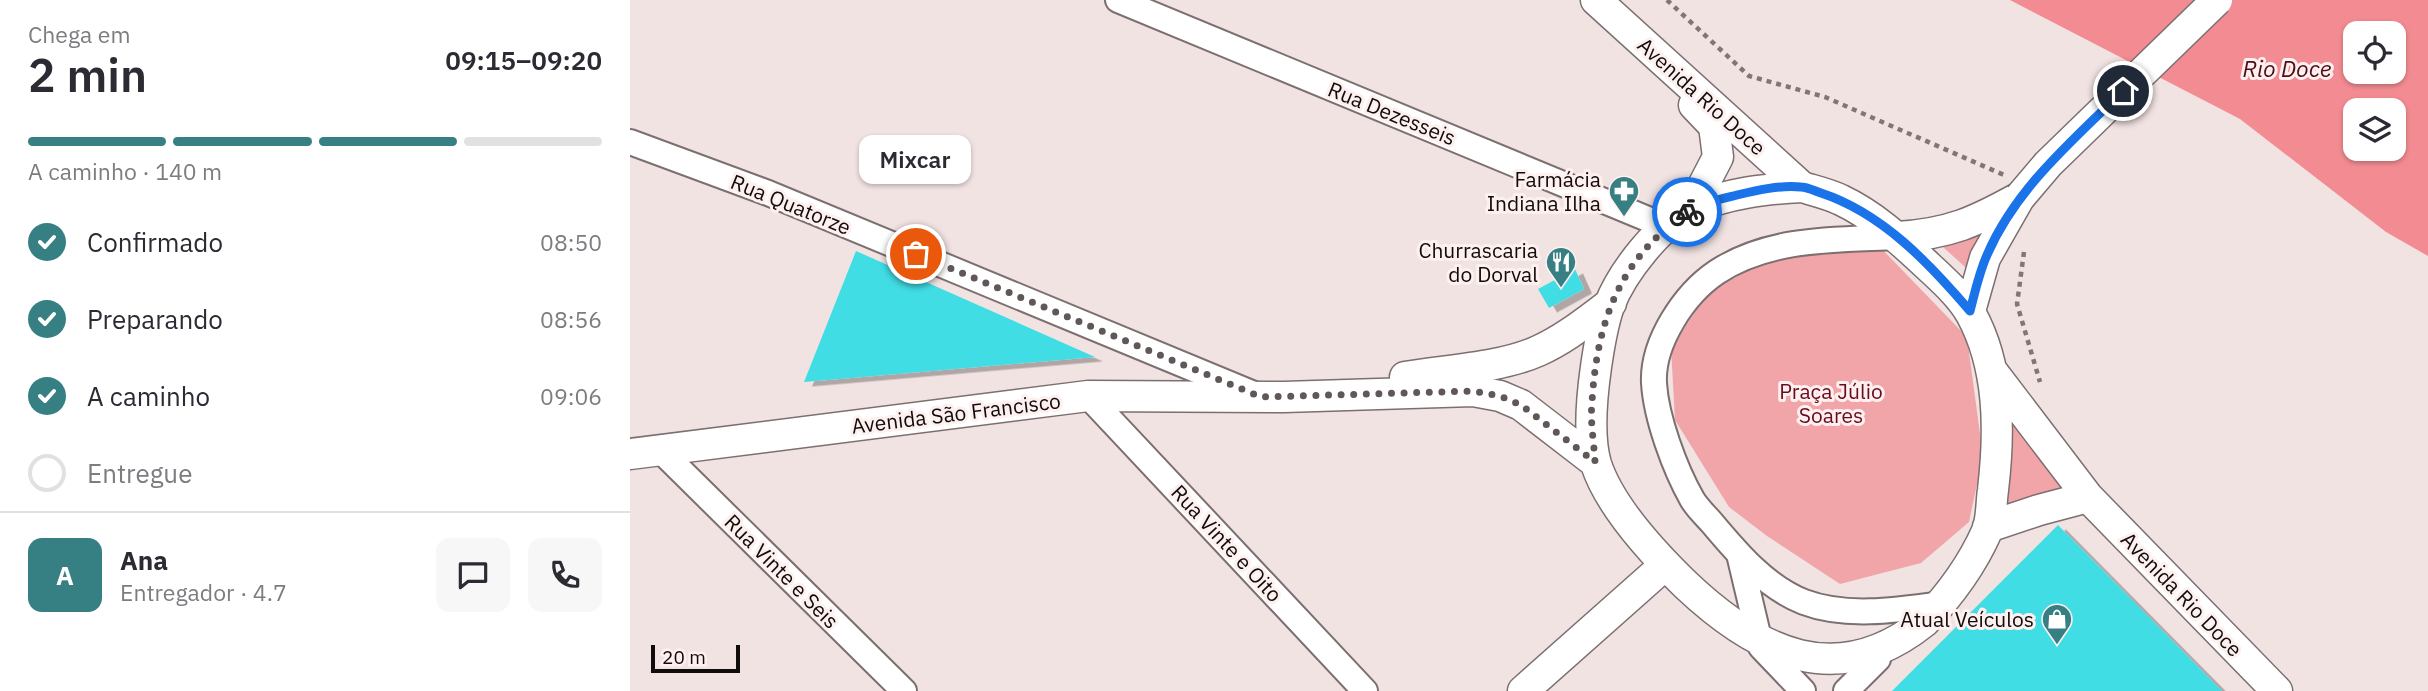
<!DOCTYPE html>
<html lang="pt">
<head>
<meta charset="utf-8">
<style>
	:root { --surface:#fff; --page:#f7f7f7; --text:#2b2b33; --muted:#7c7c81; --line:#e1e1e2; --accent:#367f83 }
	body { margin:0; font-family:"IBM Plex Sans",sans-serif; background:var(--page); color:var(--text); height:100vh; display:flex; flex-direction:column; font-size:26px; white-space:nowrap }
	* { box-sizing:border-box; margin:0 }
	p { font-size:23px; color:var(--muted) }
	.icon { flex:none; width:38px; height:38px; fill:none; stroke:currentColor; stroke-width:2; stroke-linecap:round; stroke-linejoin:round }
	.map { position:relative; flex:1; overflow:hidden }
	.side { display:flex; flex-direction:column; background:var(--surface); width:630px }
	.side>* { flex:none }
	.buttons { position:absolute; left:1713px; top:21px; display:grid; gap:14px }
	.buttons a { display:grid; place-items:center; width:63px; height:63px; border-radius:14px; background:var(--surface); box-shadow:0 2px 5px #0004; font-size:35px }
	.scale { position:absolute; left:21px; bottom:18px; width:89px; box-sizing:border-box; padding-left:7px; border:4px solid #110c0c; border-top:0; font-size:19px; line-height:24px; white-space:nowrap; color:#110c0c; -webkit-text-stroke:5px #fff0f0; paint-order:stroke }
	.pin { position:absolute; display:grid; place-items:center; width:60px; height:60px; color:#fff; margin:-30px; border:4px solid #fff; border-radius:50%; box-shadow:0 2px 7px #0007 }
	.courier { position:absolute; display:grid; place-items:center; width:70px; height:70px; margin:-35px; border:5px solid #1a73e8; border-radius:50%; background:#fff; color:#222; box-shadow:0 2px 9px #0007 }
	.bubble { position:absolute; height:49px; border-radius:14px; background:var(--surface); box-shadow:0 2px 5px #0004; font-size:23px; font-weight:600; line-height:49px; text-align:center }
	.summary em { font-style:normal; font-weight:600 }
	.summary div { display:flex; flex-direction:column-reverse }
	.summary { display:flex; align-items:center; justify-content:space-between; height:119px; padding:0 28px }
	h1 { font-size:46px; font-weight:600; line-height:52px }
	.bar { display:grid; grid-template-columns:repeat(4,1fr); gap:10px 7px; align-content:center; height:84px; padding:0 28px }
	.bar i { height:9px; border-radius:5px; background:var(--line) }
	.bar .active { background:var(--accent) }
	.bar p { grid-column:span 4 }
	.line { display:flex; align-items:center; gap:18px; padding:0 28px; border-top:2px solid var(--line) }
	.line div { flex:1 }
	.round { display:grid; place-items:center; flex:none; width:74px; height:74px; border-radius:14px; background:var(--page) }
	ol { padding:0 28px; list-style:none }
	li { display:flex; align-items:center; gap:21px; height:77px }
	li p { margin-inline-start:auto }
	li .icon { padding:7px; border-radius:50%; background:var(--accent); color:#fff; stroke-width:4 }
	li:last-child { color:var(--muted) }
	li i { width:38px; height:38px; border:4px solid var(--line); border-radius:50% }
	main { display:flex; flex:1; min-height:0 }
	.map>svg:first-child { display:block }
	.green { fill:#f2a5a8 }
	.water { fill:#f38c92; fill-rule:evenodd }
	.building { fill:#41dde5; filter:url(#shadow) }
	.lines { fill:none; stroke-linecap:round; stroke-linejoin:round }
	.minor-casing { stroke:#7c6f70; stroke-width:28 }
	.tertiary-casing { stroke:#7c6f70; stroke-width:33 }
	.path { stroke:#807676; stroke-width:4.5; stroke-dasharray:5 5; stroke-linecap:butt }
	.minor { stroke:#fff; stroke-width:24 }
	.tertiary { stroke:#fff; stroke-width:30 }
	.tertiary-bridge-casing { stroke:#7c6f70; stroke-width:33; stroke-linecap:butt }
	.tertiary-bridge { stroke:#fff; stroke-width:30 }
	.done { stroke:#605757; stroke-width:7; stroke-dasharray:0 12.6 }
	.route { stroke:#1a73e8; stroke-width:9 }
	.labels { text-anchor:middle; dominant-baseline:central; stroke-width:6; stroke-linejoin:round; paint-order:stroke }
	.street-label { font-size:21px; fill:#110c0c; stroke:#fff0f0 }
	.poi-label { font-size:21px; fill:#110c0c; stroke:#fff0f0; text-anchor:end }
	.park-label { font-size:21px; fill:#680b1f; stroke:#fff0f0 }
	.water-label { font-size:23px; font-style:italic; fill:#4d0e18; stroke:#fff0f0 }
</style>
</head>
<body>
<main>
<section class="side">
<div class="summary"><div><h1>2 min</h1><p>Chega em</p></div><em>09:15–09:20</em></div>
<div class="bar"><i class="active"></i><i class="active"></i><i class="active"></i><i></i><p>A caminho · 140 m</p></div>
<ol>
<li><svg class="icon" aria-label="check" viewBox="0 0 24 24"><path d="M5 12l5 5 9-10"/></svg>Confirmado<p>08:50</p></li>
<li><svg class="icon" aria-label="check" viewBox="0 0 24 24"><path d="M5 12l5 5 9-10"/></svg>Preparando<p>08:56</p></li>
<li><svg class="icon" aria-label="check" viewBox="0 0 24 24"><path d="M5 12l5 5 9-10"/></svg>A caminho<p>09:06</p></li>
<li><i></i>Entregue</li>
</ol>
<div class="line" style="height:126px"><b class="round" style="background:var(--accent);color:#fff">A</b><div><b>Ana</b><p>Entregador · 4.7</p></div><a class="round"><svg class="icon" aria-label="chat" viewBox="0 0 24 24"><path d="M4 5h16v11H9l-5 4z"/></svg></a><a class="round"><svg class="icon" aria-label="phone" viewBox="0 0 24 24"><path d="M5 4h4l2 5-3 2q2 4 5 5l2-3 5 2v4C11 20 4 13 5 4z"/></svg></a></div>
</section>
<div class="map">
<svg width="1798" height="691" viewBox="0 0 1798 691">
	<defs>
		<filter id="shadow"><feDropShadow dx="8" dy="4.5" stdDeviation="0" flood-color="#0004"/></filter>
	</defs>
	<rect width="100%" height="100%" fill="#f2e3e3"/>
	<!-- green -->
	<path class="green" d="M1378 210 1345 276 1302 237Z
		M1247 244 1337 337 1353 456 1339 522 1291 563 1210 584 1137 536 1099 507 1045 420 1041 348 1080 290 1142 259Z
		M1374 400 1442 491 1370 513Z"/>
	<!-- water -->
	<path class="water" d="M1380 0H1798V256L1756 232 1610 119ZM1726 33H1764V72H1726ZM1726 110H1764V149H1726Z"/>
	<!-- building -->
	<path class="building" d="M226 251 465 357 174 382Z
		M945 269 954 289 919 308 908 289Z
		M1428 525 1592 691H1262Z"/>
	<g class="lines">
		<!-- minor casing -->
		<g class="minor-casing">
			<path id="minor" d="M488 0 1037 227
				M0 142 138 193 624 394
				M1267 237C1207 240 1140 237 1087 272 1054 294 1022 343 1024 383 1026 418 1045 469 1062 499 1067 508 1076 516 1082 523 1108 554 1136 587 1174 602 1216 618 1268 610 1311 604
				M458 396 735 691
				M31 451 274 691
				M1109 554 1131 647 1173 691
				M1216 691 1248 659"/>
		</g>
		<!-- tertiary casing -->
		<g class="tertiary-casing">
			<path id="tertiary" d="M966 0 1172 187
				M1172 187C1185 191 1199 194 1211 200 1245 216 1272 242 1299 267 1314 281 1331 296 1341 314 1370 367 1370 431 1363 490 1361 503 1362 519 1357 531 1342 565 1320 595 1294 622 1208 691 1129 654 1056 585 1024 554 980 507 966 464 958 437 962 395 966 367 969 346 972 326 979 306 992 272 1030 223 1064 208 1098 193 1135 189 1172 187Z
				M1061 209 1088 157 1084 126 1064 105
				M1267 237C1319 234 1345 222 1390 197
				M1340 311 1355 258 1388 200
				M1362 371 1458 497 1647 691
				M775 377C816 370 870 368 908 351 935 339 958 320 981 303
				M0 454 458 396 654 397 843 391 870 396 891 405 965 462
				M1358 527 1409 510 1458 497
				M893 691 1035 565"/>
		</g>
		<!-- path -->
		<path class="path" d="M1037 0 1119 76 1195 97 1374 175
			M1394 252 1387 304 1410 382"/>
		<!-- minor -->
		<use href="#minor" class="minor"/>
		<!-- tertiary -->
		<use href="#tertiary" class="tertiary"/>
		<!-- tertiary-bridge casing -->
		<g class="tertiary-bridge-casing">
			<path id="tertiary-bridge" d="M1390 197 1418 164 1587 0"/>
		</g>
		<!-- tertiary-bridge -->
		<use href="#tertiary-bridge" class="tertiary-bridge"/>
	</g>
	<g class="lines">
		<!-- done -->
		<path class="done" d="M286 254 631 397 843 391 870 396 891 405 965 462C964 442 960 422 962 402 967 321 989 260 1057 212"/>
		<!-- route -->
		<path class="route" d="M1057 212C1071 203 1091 199 1107 195 1128 190 1150 185 1171 187 1177 187 1185 191 1191 193 1252 213 1299 263 1340 311 1345 292 1349 273 1357 255 1386 188 1442 141 1493 91"/>
	</g>
	<!-- icons -->
	<defs>
		<g id="pharmacy-pin" transform="scale(1.575)"><path d="M0 17L-7.5 6A9.5 9.5 0 1 1 7.5 6Z" fill="#367f83" stroke="#fff0f0"/><path d="M-2-6h4v4h4v4h-4v4h-4v-4h-4v-4h4Z" fill="#fff"/></g>
		<g id="restaurant-pin" transform="scale(1.575)"><path d="M0 17L-7.5 6A9.5 9.5 0 1 1 7.5 6Z" fill="#367f83" stroke="#fff0f0"/><path d="M-5-6h1v4h1v-4h1v4h1v-4h1v5L-1.5 .5V6h-2V.5L-5-1ZM5-6V6H3V1.5H1.5Q1.5-4 5-6Z" fill="#fff"/></g>
		<g id="shop-pin" transform="scale(1.575)"><path d="M0 17L-7.5 6A9.5 9.5 0 1 1 7.5 6Z" fill="#367f83" stroke="#fff0f0"/><path d="M-5-2.5h2.3a2.7 3.5 0 0 1 5.4 0H5L5.5 6h-11ZM-1.5-2.5h3a1.5 2.3 0 0 0-3 0Z" fill="#fff"/></g>
	</defs>
	<g fill-rule="evenodd">
		<use href="#pharmacy-pin" x="994" y="191"/>
		<use href="#restaurant-pin" x="931" y="262"/>
		<use href="#shop-pin" x="1427" y="619"/>
	</g>
	<g class="labels">
		<!-- street labels -->
		<g class="street-label">
			<text transform="translate(1072 96) rotate(42)">Avenida Rio Doce</text>
			<text transform="translate(762 113) rotate(22)">Rua Dezesseis</text>
			<text transform="translate(161 204) rotate(22)">Rua Quatorze</text>
			<text transform="translate(326 413) rotate(-7)">Avenida São Francisco</text>
			<text transform="translate(597 543) rotate(47)">Rua Vinte e Oito</text>
			<text transform="translate(152 571) rotate(45)">Rua Vinte e Seis</text>
			<text transform="translate(1552 594) rotate(46)">Avenida Rio Doce</text>
		</g>
		<!-- poi labels -->
		<g class="poi-label">
			<text x="971" y="179">Farmácia<tspan x="971" dy="24">Indiana Ilha</tspan></text>
			<text x="908" y="250">Churrascaria<tspan x="908" dy="24">do Dorval</tspan></text>
			<text x="1404" y="619">Atual Veículos</text>
		</g>
		<!-- park labels -->
		<g class="park-label">
			<text x="1201" y="391">Praça Júlio<tspan x="1201" dy="24">Soares</tspan></text>
		</g>
		<!-- water labels -->
		<g class="water-label">
			<text x="1657" y="68">Rio Doce</text>
		</g>
	</g>
</svg>
<div class="buttons">
<a><svg class="icon" aria-label="locate" viewBox="0 0 24 24"><circle cx="12" cy="12" r="6"/><path d="M12 2v4M12 18v4M2 12h4M18 12h4"/></svg></a>
<a><svg class="icon" aria-label="layers" viewBox="0 0 24 24"><path d="M12 4l9 5-9 5-9-5zM3 14l9 5 9-5"/></svg></a>
</div>
<div class="scale">20 m</div>
<div class="pin" style="left:286px;top:254px;background:#ea580c"><svg class="icon" aria-label="bag" viewBox="0 0 24 24"><path d="M5 8h14l-1 12H6zM9 8a3 3 0 0 1 6 0"/></svg></div>
<div class="pin" style="left:1493px;top:91px;background:#1f2937"><svg class="icon" aria-label="home" viewBox="0 0 24 24"><path d="M3 11l9-7 9 7M6 9v11h12V9"/></svg></div>
<div class="courier" style="left:1057px;top:212px"><svg class="icon" aria-label="bike" viewBox="0 0 24 24"><circle cx="6" cy="16" r="4"/><circle cx="18" cy="16" r="4"/><path d="M6 16l4-8h5l3 8M10 8l3 8H6M13 5h3"/></svg></div>
<div class="bubble" style="left:229px;top:135px;width:112px">Mixcar</div>
</div>
</main>
</body>
</html>
